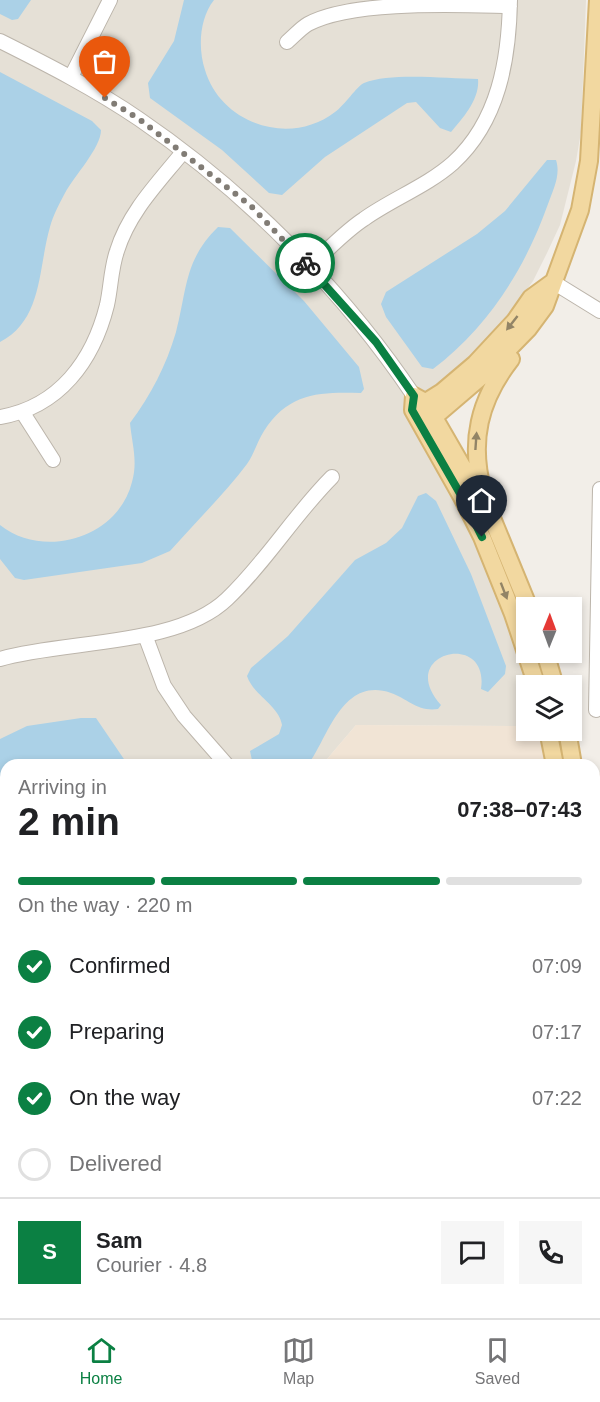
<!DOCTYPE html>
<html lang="en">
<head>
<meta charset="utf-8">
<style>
	:root { --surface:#fff; --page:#f6f6f6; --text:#202124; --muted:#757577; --line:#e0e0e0; --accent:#0b8043 }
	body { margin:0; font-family:Helvetica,sans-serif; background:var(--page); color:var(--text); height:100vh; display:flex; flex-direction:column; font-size:22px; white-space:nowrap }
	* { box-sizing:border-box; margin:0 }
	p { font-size:20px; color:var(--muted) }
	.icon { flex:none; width:33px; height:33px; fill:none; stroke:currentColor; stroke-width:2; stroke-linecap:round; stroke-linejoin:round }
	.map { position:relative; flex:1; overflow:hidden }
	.side { position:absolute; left:0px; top:759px; width:600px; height:560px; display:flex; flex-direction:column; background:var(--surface); border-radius:18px 18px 0 0; box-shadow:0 3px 9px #0003 }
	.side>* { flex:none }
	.needle { width:39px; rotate:1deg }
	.buttons { position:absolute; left:516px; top:597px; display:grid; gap:12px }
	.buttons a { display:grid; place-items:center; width:66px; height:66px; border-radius:0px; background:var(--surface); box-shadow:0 3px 9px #0003; font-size:30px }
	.pin { position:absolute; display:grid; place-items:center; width:51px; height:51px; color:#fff; margin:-62px -26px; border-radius:50% 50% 50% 0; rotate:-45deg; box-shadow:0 0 6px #0007 }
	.pin .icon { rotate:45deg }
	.courier { position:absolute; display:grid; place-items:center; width:60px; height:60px; margin:-30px; border:4px solid #0b8043; border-radius:50%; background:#fff; color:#222; box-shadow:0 2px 8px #0007 }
	.overview em { font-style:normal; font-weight:600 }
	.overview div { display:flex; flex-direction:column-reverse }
	.overview { display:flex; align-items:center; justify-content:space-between; height:102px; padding:0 18px }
	h1 { font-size:39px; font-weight:600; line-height:45px }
	.bar { display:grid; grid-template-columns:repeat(4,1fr); gap:9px 6px; align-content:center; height:72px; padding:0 18px }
	.bar i { height:8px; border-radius:4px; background:var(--line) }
	.bar .active { background:var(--accent) }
	.bar p { grid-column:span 4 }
	.line { display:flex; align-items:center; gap:15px; padding:0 18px; border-top:2px solid var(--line) }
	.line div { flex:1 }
	.round { display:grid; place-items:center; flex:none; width:63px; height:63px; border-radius:0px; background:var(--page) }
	ol { padding:0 18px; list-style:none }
	li { display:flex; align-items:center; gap:18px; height:66px }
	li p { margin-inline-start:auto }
	li .icon { padding:6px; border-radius:50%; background:var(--accent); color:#fff; stroke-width:4 }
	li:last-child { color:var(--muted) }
	li i { width:33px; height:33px; border:3px solid var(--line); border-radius:50% }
	.tabs { display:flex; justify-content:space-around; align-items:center; height:84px; border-top:2px solid var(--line); background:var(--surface); font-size:16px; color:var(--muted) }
	.tabs a { display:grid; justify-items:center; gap:3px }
	.tabs .active { color:var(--accent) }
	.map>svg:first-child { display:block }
	.residential { fill:#e5e0d6 }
	.commercial { fill:#f1e4d5 }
	.water { fill:#abd1e7 }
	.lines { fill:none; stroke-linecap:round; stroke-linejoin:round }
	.minor-casing { stroke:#bcb5ab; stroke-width:16 }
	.major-casing { stroke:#d5b472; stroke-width:20 }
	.minor { stroke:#fff; stroke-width:14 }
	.major { stroke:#f2d8a0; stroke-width:16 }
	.oneway { fill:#928466 }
	.done { stroke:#817c75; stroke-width:6; stroke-dasharray:0 10.8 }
	.route { stroke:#0b8043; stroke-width:8 }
</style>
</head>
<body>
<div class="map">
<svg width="600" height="1318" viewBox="0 0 600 1318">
	<rect width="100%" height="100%" fill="#f2eee8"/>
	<!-- residential -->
	<path class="residential" d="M0 0H586L581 132 576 161 560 225 547 253 533 281 495 333 457 371 405 412 476 542 508 622 528 685 526 726 356 725 322 765H6V993H0Z"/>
	<!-- commercial -->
	<path class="commercial" d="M356 725 526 726V730L540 731 547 765H322Z
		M600 773V871L594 813V776Z
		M76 1312H433V1318H76Z"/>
	<!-- water -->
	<path class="water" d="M0 0H31L18 19 12 20 0 14Z
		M184 0H214C199 19 198 49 205 70 221 124 290 147 335 112 344 106 357 86 364 83 392 72 447 79 478 79 480 99 463 118 451 132L440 128 416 102 407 103 325 157 282 195 269 193 222 150 150 98 148 83 174 41Z
		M0 72 92 121 101 130C101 148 74 176 65 193 59 204 53 216 50 227 38 268 43 320 0 342Z
		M547 160H556C561 175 553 190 548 204 525 269 488 327 433 369L422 367 386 317 381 304 386 292 477 234 505 211Z
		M218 227 230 228 304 301 359 367 364 389 361 393C320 392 289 392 264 431 257 442 254 454 247 464 225 493 194 524 170 551L142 563 24 580 15 578 0 559V525C44 560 118 538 132 482 138 461 132 444 130 423 151 395 166 366 176 332 187 290 184 260 218 227Z
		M426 493 436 501 471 574 506 666 505 674 488 692 481 689C490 629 394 653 441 705L438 709C418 712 408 699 391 693 342 676 328 738 308 765H253L250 751 279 734 282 725C279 705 253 695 247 676L251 668 288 636 355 560 386 543 402 528 418 496Z
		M81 718H96L128 765H6V857L0 858V739L27 726Z"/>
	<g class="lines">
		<!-- minor casing -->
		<g class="minor-casing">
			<path id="minor" d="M0 41C48 65 95 89 139 119 246 192 342 289 414 396
				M287 42C294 36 301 28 308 24 352 0 458 5 510 6
				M71 77 110 0
				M309 267C327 251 344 232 364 219 392 199 427 186 453 163 499 121 509 59 510 0
				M553 282 600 311
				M23 413 53 460
				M0 417C59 407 93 361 107 305 111 287 111 268 117 251 129 212 158 183 183 152
				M145 635 164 686 184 716 227 765
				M0 659C65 640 177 647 227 599 266 562 294 515 332 477
				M596 710 600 489
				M0 879 6 880
				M594 1225H600"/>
		</g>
		<!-- major casing -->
		<g class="major-casing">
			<path id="major" d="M418 407 442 392 475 364 515 321 531 298 553 282
				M427 423 482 376 528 329 545 306 580 210 589 161 598 0
				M483 492C469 442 479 400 511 359
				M529 608 492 518 425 402 414 396 413 410 462 497 482 537 513 614 537 686
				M545 652 555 686
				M548 730 555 765
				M567 730 573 765
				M594 997H600
				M0 1002H6
				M0 1026H6
				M594 1027H600
				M580 1312V1318
				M566 1318V1312"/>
		</g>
		<!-- minor -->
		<use href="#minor" class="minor"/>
		<!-- major -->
		<use href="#major" class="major"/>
	</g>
	<!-- one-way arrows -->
	<defs><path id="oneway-solid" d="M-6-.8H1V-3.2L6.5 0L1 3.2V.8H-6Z" transform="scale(1.5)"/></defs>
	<g class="oneway">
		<use href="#oneway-solid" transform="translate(512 323) rotate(128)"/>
		<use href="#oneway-solid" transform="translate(476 441) rotate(-86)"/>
		<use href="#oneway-solid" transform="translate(504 591) rotate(69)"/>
	</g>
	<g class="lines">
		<!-- done -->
		<path class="done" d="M105 98 139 119 251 206 305 263"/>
		<!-- route -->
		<path class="route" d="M305 263 376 342 414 396 412 410 462 497 482 537"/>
	</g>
</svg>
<div class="buttons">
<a><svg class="needle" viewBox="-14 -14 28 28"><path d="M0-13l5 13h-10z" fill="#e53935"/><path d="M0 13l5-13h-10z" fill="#757577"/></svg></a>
<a><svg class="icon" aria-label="layers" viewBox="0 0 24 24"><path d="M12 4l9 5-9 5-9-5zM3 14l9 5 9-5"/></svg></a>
</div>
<div class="pin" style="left:105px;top:98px;background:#ea580c"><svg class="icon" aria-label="bag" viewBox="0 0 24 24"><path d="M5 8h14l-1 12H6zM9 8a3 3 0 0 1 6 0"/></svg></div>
<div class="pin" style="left:482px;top:537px;background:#1f2937"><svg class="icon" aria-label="home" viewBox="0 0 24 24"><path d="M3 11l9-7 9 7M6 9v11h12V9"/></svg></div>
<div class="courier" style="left:305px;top:263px"><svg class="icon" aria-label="bike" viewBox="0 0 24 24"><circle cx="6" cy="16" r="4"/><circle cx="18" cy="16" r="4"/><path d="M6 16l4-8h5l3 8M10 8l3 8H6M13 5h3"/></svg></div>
<section class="side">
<div class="overview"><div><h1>2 min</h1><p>Arriving in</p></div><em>07:38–07:43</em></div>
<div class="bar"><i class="active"></i><i class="active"></i><i class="active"></i><i></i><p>On the way · 220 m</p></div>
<ol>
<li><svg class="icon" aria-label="check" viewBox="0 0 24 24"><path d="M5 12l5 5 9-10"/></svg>Confirmed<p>07:09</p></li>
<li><svg class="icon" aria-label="check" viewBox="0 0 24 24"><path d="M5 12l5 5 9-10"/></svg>Preparing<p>07:17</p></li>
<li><svg class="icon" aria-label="check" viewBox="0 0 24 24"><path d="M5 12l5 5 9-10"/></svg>On the way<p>07:22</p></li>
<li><i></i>Delivered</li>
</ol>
<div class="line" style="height:108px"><b class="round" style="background:var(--accent);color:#fff">S</b><div><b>Sam</b><p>Courier · 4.8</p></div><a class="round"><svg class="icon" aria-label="chat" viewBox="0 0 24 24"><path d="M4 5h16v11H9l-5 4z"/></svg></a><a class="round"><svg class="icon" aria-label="phone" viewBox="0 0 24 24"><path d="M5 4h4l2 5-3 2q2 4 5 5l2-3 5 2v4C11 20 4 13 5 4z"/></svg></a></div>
</section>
</div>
<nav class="tabs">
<a class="active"><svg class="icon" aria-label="home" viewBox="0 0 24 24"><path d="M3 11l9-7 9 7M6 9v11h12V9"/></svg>Home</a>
<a><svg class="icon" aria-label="map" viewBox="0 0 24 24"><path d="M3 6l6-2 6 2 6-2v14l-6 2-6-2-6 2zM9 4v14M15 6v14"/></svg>Map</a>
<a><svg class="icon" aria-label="saved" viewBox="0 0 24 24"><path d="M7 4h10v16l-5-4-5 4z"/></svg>Saved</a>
</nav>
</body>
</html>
